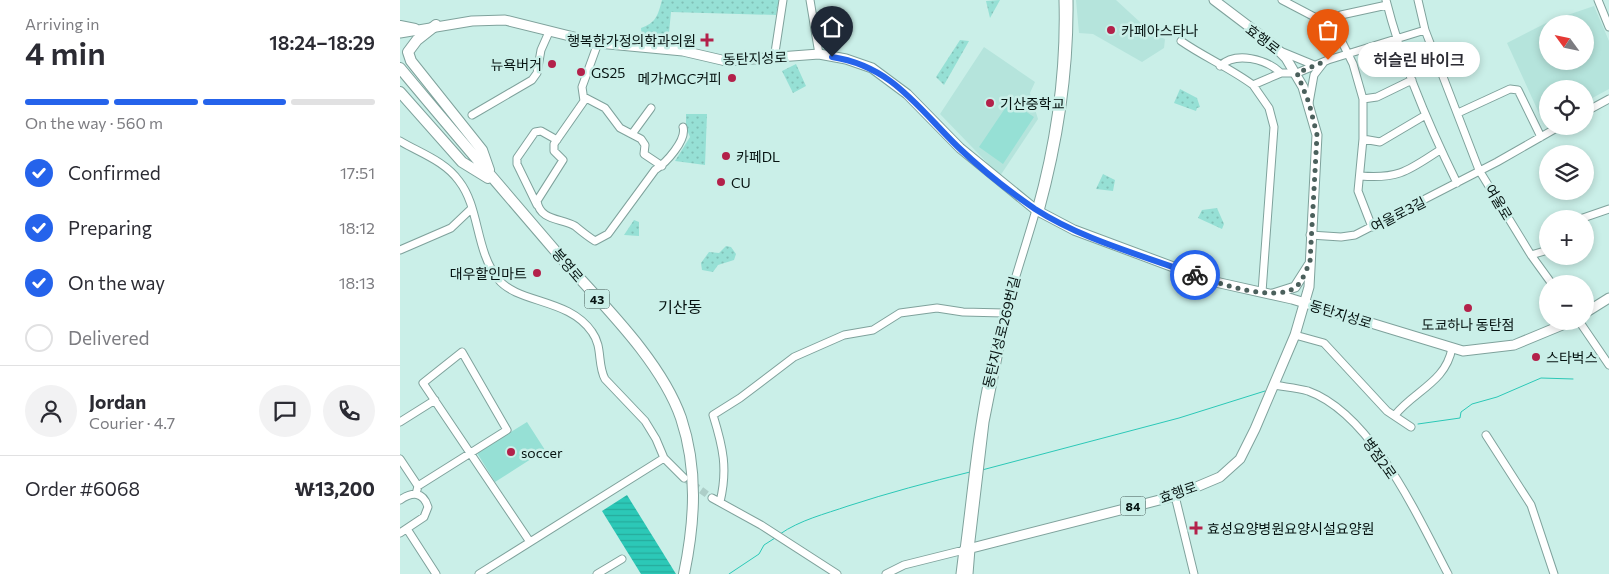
<!DOCTYPE html>
<html lang="en">
<head>
<meta charset="utf-8">
<style>
	:root { --surface:#fff; --page:#f2f2f3; --text:#2b2b33; --muted:#7c7c81; --line:#e1e1e2; --accent:#2563eb }
	body { margin:0; font-family:Commissioner,"Noto Sans KR",sans-serif; background:var(--page); color:var(--text); height:100vh; display:flex; flex-direction:column; font-size:19px; white-space:nowrap }
	* { box-sizing:border-box; margin:0 }
	p { font-size:16px; color:var(--muted) }
	.icon { flex:none; width:28px; height:28px; fill:none; stroke:currentColor; stroke-width:2; stroke-linecap:round; stroke-linejoin:round }
	.map { position:relative; flex:1; overflow:hidden }
	.details { display:flex; flex-direction:column; background:var(--surface); width:400px }
	.details>* { flex:none }
	.needle { width:32px; rotate:303deg }
	.fabs { position:absolute; left:1139px; top:15px; display:grid; gap:10px }
	.fabs a { display:grid; place-items:center; width:55px; height:55px; border-radius:50%; background:var(--surface); box-shadow:0 2px 8px #0003; font-size:25px }
	.pin { position:absolute; display:grid; place-items:center; width:42px; height:42px; color:#fff; margin:-51px -21px; border-radius:50% 50% 50% 0; rotate:-45deg; box-shadow:0 0 5px #0007 }
	.pin .icon { rotate:45deg }
	.courier { position:absolute; display:grid; place-items:center; width:50px; height:50px; margin:-25px; border:4px solid #2563eb; border-radius:50%; background:#fff; color:#222; box-shadow:0 1px 6px #0007 }
	.bubble { position:absolute; height:35px; border-radius:18px; background:var(--surface); box-shadow:0 2px 8px #0003; font-size:16px; font-weight:600; line-height:35px; text-align:center }
	.overview em { font-style:normal; font-weight:600 }
	.overview div { display:flex; flex-direction:column-reverse }
	.overview { display:flex; align-items:center; justify-content:space-between; height:85px; padding:0 25px }
	h1 { font-size:32px; font-weight:600; line-height:38px }
	.bar { display:grid; grid-template-columns:repeat(4,1fr); gap:8px 5px; align-content:center; height:60px; padding:0 25px }
	.bar i { height:6px; border-radius:4px; background:var(--line) }
	.bar .selected { background:var(--accent) }
	.bar p { grid-column:span 4 }
	.line { display:flex; align-items:center; gap:12px; padding:0 25px; border-top:1px solid var(--line) }
	.line div { flex:1 }
	.round { display:grid; place-items:center; flex:none; width:52px; height:52px; border-radius:26px; background:var(--page) }
	ol { padding:0 25px; list-style:none }
	li { display:flex; align-items:center; gap:15px; height:55px }
	li p { margin-inline-start:auto }
	li .icon { padding:5px; border-radius:50%; background:var(--accent); color:#fff; stroke-width:4 }
	li:last-child { color:var(--muted) }
	li i { width:28px; height:28px; border:2px solid var(--line); border-radius:50% }
	main { display:flex; flex:1; min-height:0 }
	.map>svg:first-child { display:block }
	.built { fill:#b5e4dc; fill-rule:evenodd }
	.grass { fill:url(#grass-dots) }
	.pitch { fill:#96e0d5 }
	.water { fill:url(#water-rules) }
	.lines { fill:none; stroke-linecap:round; stroke-linejoin:round }
	.stream { stroke:#2cc8b7; stroke-width:1 }
	.minor-tunnel { stroke:#adcec8; stroke-width:7; stroke-dasharray:7 3.5; stroke-linecap:butt }
	.minor-casing { stroke:#7fa29c; stroke-width:9 }
	.major-casing { stroke:#7fa29c; stroke-width:11 }
	.highway-casing { stroke:#7fa29c; stroke-width:12 }
	.minor { stroke:#fff; stroke-width:7 }
	.major { stroke:#fff; stroke-width:9 }
	.highway { stroke:#fff; stroke-width:10 }
	.done { stroke:#4b605c; stroke-width:5; stroke-dasharray:0 9 }
	.route { stroke:#2563eb; stroke-width:6 }
	.poi-dot { fill:#b3214a; stroke:#caefe8; stroke-width:2 }
	.labels { text-anchor:middle; dominant-baseline:central; stroke-width:5; stroke-linejoin:round; paint-order:stroke }
	.shield { fill:#caefe8; stroke:#415552; stroke-width:1 }
	.shield-label { font-size:12px; font-weight:bold; fill:#061311 }
	.poi-label { font-size:14px; fill:#061311; stroke:#caefe8; text-anchor:start }
	.street-label { font-size:14px; fill:#061311; stroke:#caefe8 }
	.quarter-label { font-size:16px; fill:#061311; stroke:#caefe8 }
</style>
</head>
<body>
<main>
<section class="details">
<div class="overview"><div><h1>4 min</h1><p>Arriving in</p></div><em>18:24–18:29</em></div>
<div class="bar"><i class="selected"></i><i class="selected"></i><i class="selected"></i><i></i><p>On the way · 560 m</p></div>
<ol>
<li><svg class="icon" aria-label="check" viewBox="0 0 24 24"><path d="M5 12l5 5 9-10"/></svg>Confirmed<p>17:51</p></li>
<li><svg class="icon" aria-label="check" viewBox="0 0 24 24"><path d="M5 12l5 5 9-10"/></svg>Preparing<p>18:12</p></li>
<li><svg class="icon" aria-label="check" viewBox="0 0 24 24"><path d="M5 12l5 5 9-10"/></svg>On the way<p>18:13</p></li>
<li><i></i>Delivered</li>
</ol>
<div class="line" style="height:90px"><a class="round"><svg class="icon" aria-label="person" viewBox="0 0 24 24"><circle cx="12" cy="8" r="4"/><path d="M4 21q1-7 8-7t8 7"/></svg></a><div><b>Jordan</b><p>Courier · 4.7</p></div><a class="round"><svg class="icon" aria-label="chat" viewBox="0 0 24 24"><path d="M4 5h16v11H9l-5 4z"/></svg></a><a class="round"><svg class="icon" aria-label="phone" viewBox="0 0 24 24"><path d="M5 4h4l2 5-3 2q2 4 5 5l2-3 5 2v4C11 20 4 13 5 4z"/></svg></a></div>
<div class="line" style="height:65px"><div>Order #6068</div><b>₩13,200</b></div>
</section>
<div class="map">
<svg width="1209" height="574" viewBox="0 0 1209 574">
	<defs>
		<pattern id="grass-dots" width="8" height="8" patternUnits="userSpaceOnUse" patternTransform="scale(1.25)"><rect width="8" height="8" fill="#96e0d5"/><path d="M2 2h.1M6 6h.1" fill="none" stroke="#80bfb6" stroke-width="1.8" stroke-linecap="round"/></pattern>
		<pattern id="water-rules" width="6" height="5" patternUnits="userSpaceOnUse" patternTransform="scale(1.25)"><rect width="6" height="5" fill="#2cc8b7"/><path d="M0 2.5h6" fill="none" stroke="#26ab9c"/></pattern>
	</defs>
	<rect width="100%" height="100%" fill="#caefe8"/>
	<!-- built -->
	<path class="built" d="M676 0H716L753 34 765 39 764 48 742 62 693 34 679 33Z
		M1194 6 1209 41V89L1185 102V89H1148L1147 123 1144 124 1107 43 1150 21ZM1148 24H1185V61H1148Z
		M584 47 635 82 630 93 638 119 600 176 540 114Z"/>
	<!-- grass -->
	<path class="grass" d="M262 0H379L376 15 271 12 268 43 242 41 241 28C256 23 258 15 262 0Z
		M600 0 590 18 586 1Z
		M560 40 569 41 544 85 536 77Z
		M396 64 406 86 393 93 382 71Z
		M780 89 797 98 800 107 797 108 796 111 774 103Z
		M286 114H307L305 165 275 161 290 137 286 127Z
		M703 174 715 180 713 191 696 189Z
		M817 208 824 224 822 229 798 218 802 210Z
		M234 220 239 222V236L224 235Z
		M326 246 331 247 336 254 334 260 318 265 313 272 302 270 301 263 309 252 319 253Z"/>
	<!-- pitch -->
	<path class="pitch" d="M610 101 634 117 603 164 579 147Z
		M127 422 145 450 95 482 77 453Z"/>
	<!-- water -->
	<path class="water" d="M227 495 276 574H241L202 511Z"/>
	<g class="lines">
		<!-- stream -->
		<path class="stream" d="M1018 424 1060 418 1061 412 1072 404 1097 397 1141 378 1173 379
			M582 470 779 418 865 391
			M380 534C400 520 425 514 448 506 488 493 529 482 570 472
			M329 574 359 554 364 545 375 538"/>
		<!-- minor-tunnel -->
		<path class="minor-tunnel" d="M284 478 312 498"/>
		<!-- minor casing -->
		<g class="minor-casing">
			<path id="minor" d="M410 0 419 54
				M882 0 924 22 942 42 953 64 963 99V139L958 191 972 227
				M986 0C1002 64 1028 124 1057 183
				M1018 0 1025 30 1079 170 1131 255 1152 284
				M1198 0 1209 27
				M924 22 941 15 987 5
				M781 41C804 57 830 68 853 85L881 73H897L928 60 1025 30
				M198 43 182 87 184 101 154 144V151L163 160 137 201C140 221 161 218 175 226 181 231 187 236 195 241L208 234 255 170C266 163 287 140 283 127
				M880 51 914 65
				M374 59 383 0
				M820 66C836 51 866 59 881 73
				M853 85 869 108 874 127 862 292
				M184 97 205 108 220 128 241 139 245 145 244 154 262 166
				M963 99 977 97 1012 80
				M909 103 914 75 924 62
				M1185 112 1209 99
				M1058 113 1110 89 1118 90 1141 137
				M72 115 132 80 137 73 141 50 149 32
				M232 134 251 108
				M963 139 980 142 1024 116
				M0 141C20 153 45 161 59 181 80 208 75 250 98 279 118 304 169 298 192 332 203 347 197 364 205 379L245 421 256 439 264 458 284 478
				M961 176C1000 179 1009 170 1040 150
				M137 205 117 164V158L135 132 141 131 157 140
				M640 211C659 142 670 72 669 0
				M1180 219 1209 209
				M910 235 941 237 955 235 1097 162 1160 126
				M0 250 51 228 71 209
				M1131 255 1148 250
				M1179 321 1209 365
				M895 335 924 343 987 411 1011 427
				M874 385C885 387 897 388 908 391 972 414 1018 517 1048 574
				M995 415C1014 391 1046 382 1052 348
				M0 422 35 400
				M1086 435 1131 505 1154 574
				M0 459 18 486
				M16 494 18 486 107 430 62 352 23 383 130 542
				M775 496 794 574
				M312 498 361 525 437 574
				M0 500C12 492 23 491 28 507L24 517 0 533
				M320 502C328 469 323 447 313 415L340 398 394 357 444 335 473 330 500 313 537 308 563 312 604 313
				M7 529 36 574
				M570 549 585 422 601 342
				M79 574 264 458
				M197 574 222 559
				M486 574 504 565 564 550C572 489 577 427 591 366 603 313 621 262 636 210 655 142 665 70 663 0"/>
		</g>
		<!-- major casing -->
		<g class="major-casing">
			<path id="major" d="M0 33 72 21 105 20 198 43 283 51 326 61 419 54 446 59 472 68 507 94 560 148 636 210 674 230 811 281 892 299 1063 351 1114 345 1172 321
				M873 294 895 287 909 265
				M1185 313 1209 298
				M561 574 564 550 775 496 820 477 840 459 855 429 895 335 909 287 917 135 903 87 886 58 872 44 814 0
				M568 574 570 549"/>
		</g>
		<!-- highway casing -->
		<g class="highway-casing">
			<path id="highway" d="M36 25 17 40 8 52 11 61 82 150 89 170
				M0 26 15 29
				M0 68C54 133 109 197 164 261 204 306 261 361 281 418 298 469 295 521 284 574
				M0 92 62 162 88 178"/>
		</g>
		<!-- minor -->
		<use href="#minor" class="minor"/>
		<!-- major -->
		<use href="#major" class="major"/>
		<!-- highway -->
		<use href="#highway" class="highway"/>
	</g>
	<g class="lines">
		<!-- done -->
		<path class="done" d="M795 275C818 283 877 304 897 286 903 280 906 270 910 262L917 135 909 103 897 73 928 60"/>
		<!-- route -->
		<path class="route" d="M432 57C492 66 518 108 558 147 580 168 610 192 635 209 683 240 742 255 795 275"/>
	</g>
	<!-- markers -->
	<g class="poi-dot">
		<circle cx="711" cy="30" r="5"/>
		<path d="M304.5 32.5h5v5h5v5h-5v5h-5v-5h-5v-5h5z"/>
		<circle cx="152" cy="64" r="5"/>
		<circle cx="181" cy="72" r="5"/>
		<circle cx="332" cy="78" r="5"/>
		<circle cx="590" cy="103" r="5"/>
		<circle cx="326" cy="156" r="5"/>
		<circle cx="321" cy="182" r="5"/>
		<circle cx="137" cy="273" r="5"/>
		<circle cx="1068" cy="308" r="5"/>
		<circle cx="1136" cy="357" r="5"/>
		<circle cx="111" cy="452" r="5"/>
		<path d="M793.5 520.5h5v5h5v5h-5v5h-5v-5h-5v-5h5z"/>
	</g>
	<g class="labels">
		<!-- shield labels -->
		<g class="shield">
			<rect x="184.5" y="289.5" width="25" height="19" rx="4"/>
			<rect x="720.5" y="496.5" width="25" height="19" rx="4"/>
		</g>
		<g class="shield-label">
			<text x="197" y="299">43</text>
			<text x="733" y="506">84</text>
		</g>
		<!-- poi labels -->
		<g class="poi-label">
			<text x="721" y="30">카페아스타나</text>
			<text x="296" y="40" text-anchor="end">행복한가정의학과의원</text>
			<text x="142" y="64" text-anchor="end">뉴욕버거</text>
			<text x="191" y="72">GS25</text>
			<text x="322" y="78" text-anchor="end">메가MGC커피</text>
			<text x="600" y="103">기산중학교</text>
			<text x="336" y="156">카페DL</text>
			<text x="331" y="182">CU</text>
			<text x="127" y="273" text-anchor="end">대우할인마트</text>
			<text x="1068" y="324" text-anchor="middle">도쿄하나 동탄점</text>
			<text x="1146" y="357">스타벅스</text>
			<text x="121" y="452">soccer</text>
			<text x="807" y="528">효성요양병원요양시설요양원</text>
		</g>
		<!-- street labels -->
		<g class="street-label">
			<text transform="translate(863 39) rotate(38)">효행로</text>
			<text transform="translate(355 58) rotate(-2)">동탄지성로</text>
			<text transform="translate(1099 202) rotate(59)">여울로</text>
			<text transform="translate(998 214) rotate(-27)">여울로3길</text>
			<text transform="translate(168 265) rotate(49)">봉영로</text>
			<text transform="translate(941 314) rotate(17)">동탄지성로</text>
			<text transform="translate(601 332) rotate(-76)">동탄지성로269번길</text>
			<text transform="translate(980 458) rotate(55)">병점2로</text>
			<text transform="translate(778 492) rotate(-19)">효행로</text>
		</g>
		<!-- quarter labels -->
		<g class="quarter-label">
			<text x="280" y="306">기산동</text>
		</g>
	</g>
</svg>
<div class="fabs">
<a><svg class="needle" viewBox="-14 -14 28 28"><path d="M0-13l5 13h-10z" fill="#e53935"/><path d="M0 13l5-13h-10z" fill="#7c7c81"/></svg></a>
<a><svg class="icon" aria-label="locate" viewBox="0 0 24 24"><circle cx="12" cy="12" r="6"/><path d="M12 2v4M12 18v4M2 12h4M18 12h4"/></svg></a>
<a><svg class="icon" aria-label="layers" viewBox="0 0 24 24"><path d="M12 4l9 5-9 5-9-5zM3 14l9 5 9-5"/></svg></a>
<a>+</a>
<a>−</a>
</div>
<div class="pin" style="left:928px;top:60px;background:#ea580c"><svg class="icon" aria-label="bag" viewBox="0 0 24 24"><path d="M5 8h14l-1 12H6zM9 8a3 3 0 0 1 6 0"/></svg></div>
<div class="pin" style="left:432px;top:57px;background:#1f2937"><svg class="icon" aria-label="home" viewBox="0 0 24 24"><path d="M3 11l9-7 9 7M6 9v11h12V9"/></svg></div>
<div class="courier" style="left:795px;top:275px"><svg class="icon" aria-label="bike" viewBox="0 0 24 24"><circle cx="6" cy="16" r="4"/><circle cx="18" cy="16" r="4"/><path d="M6 16l4-8h5l3 8M10 8l3 8H6M13 5h3"/></svg></div>
<div class="bubble" style="left:958px;top:42px;width:122px">허슬린 바이크</div>
</div>
</main>
</body>
</html>
